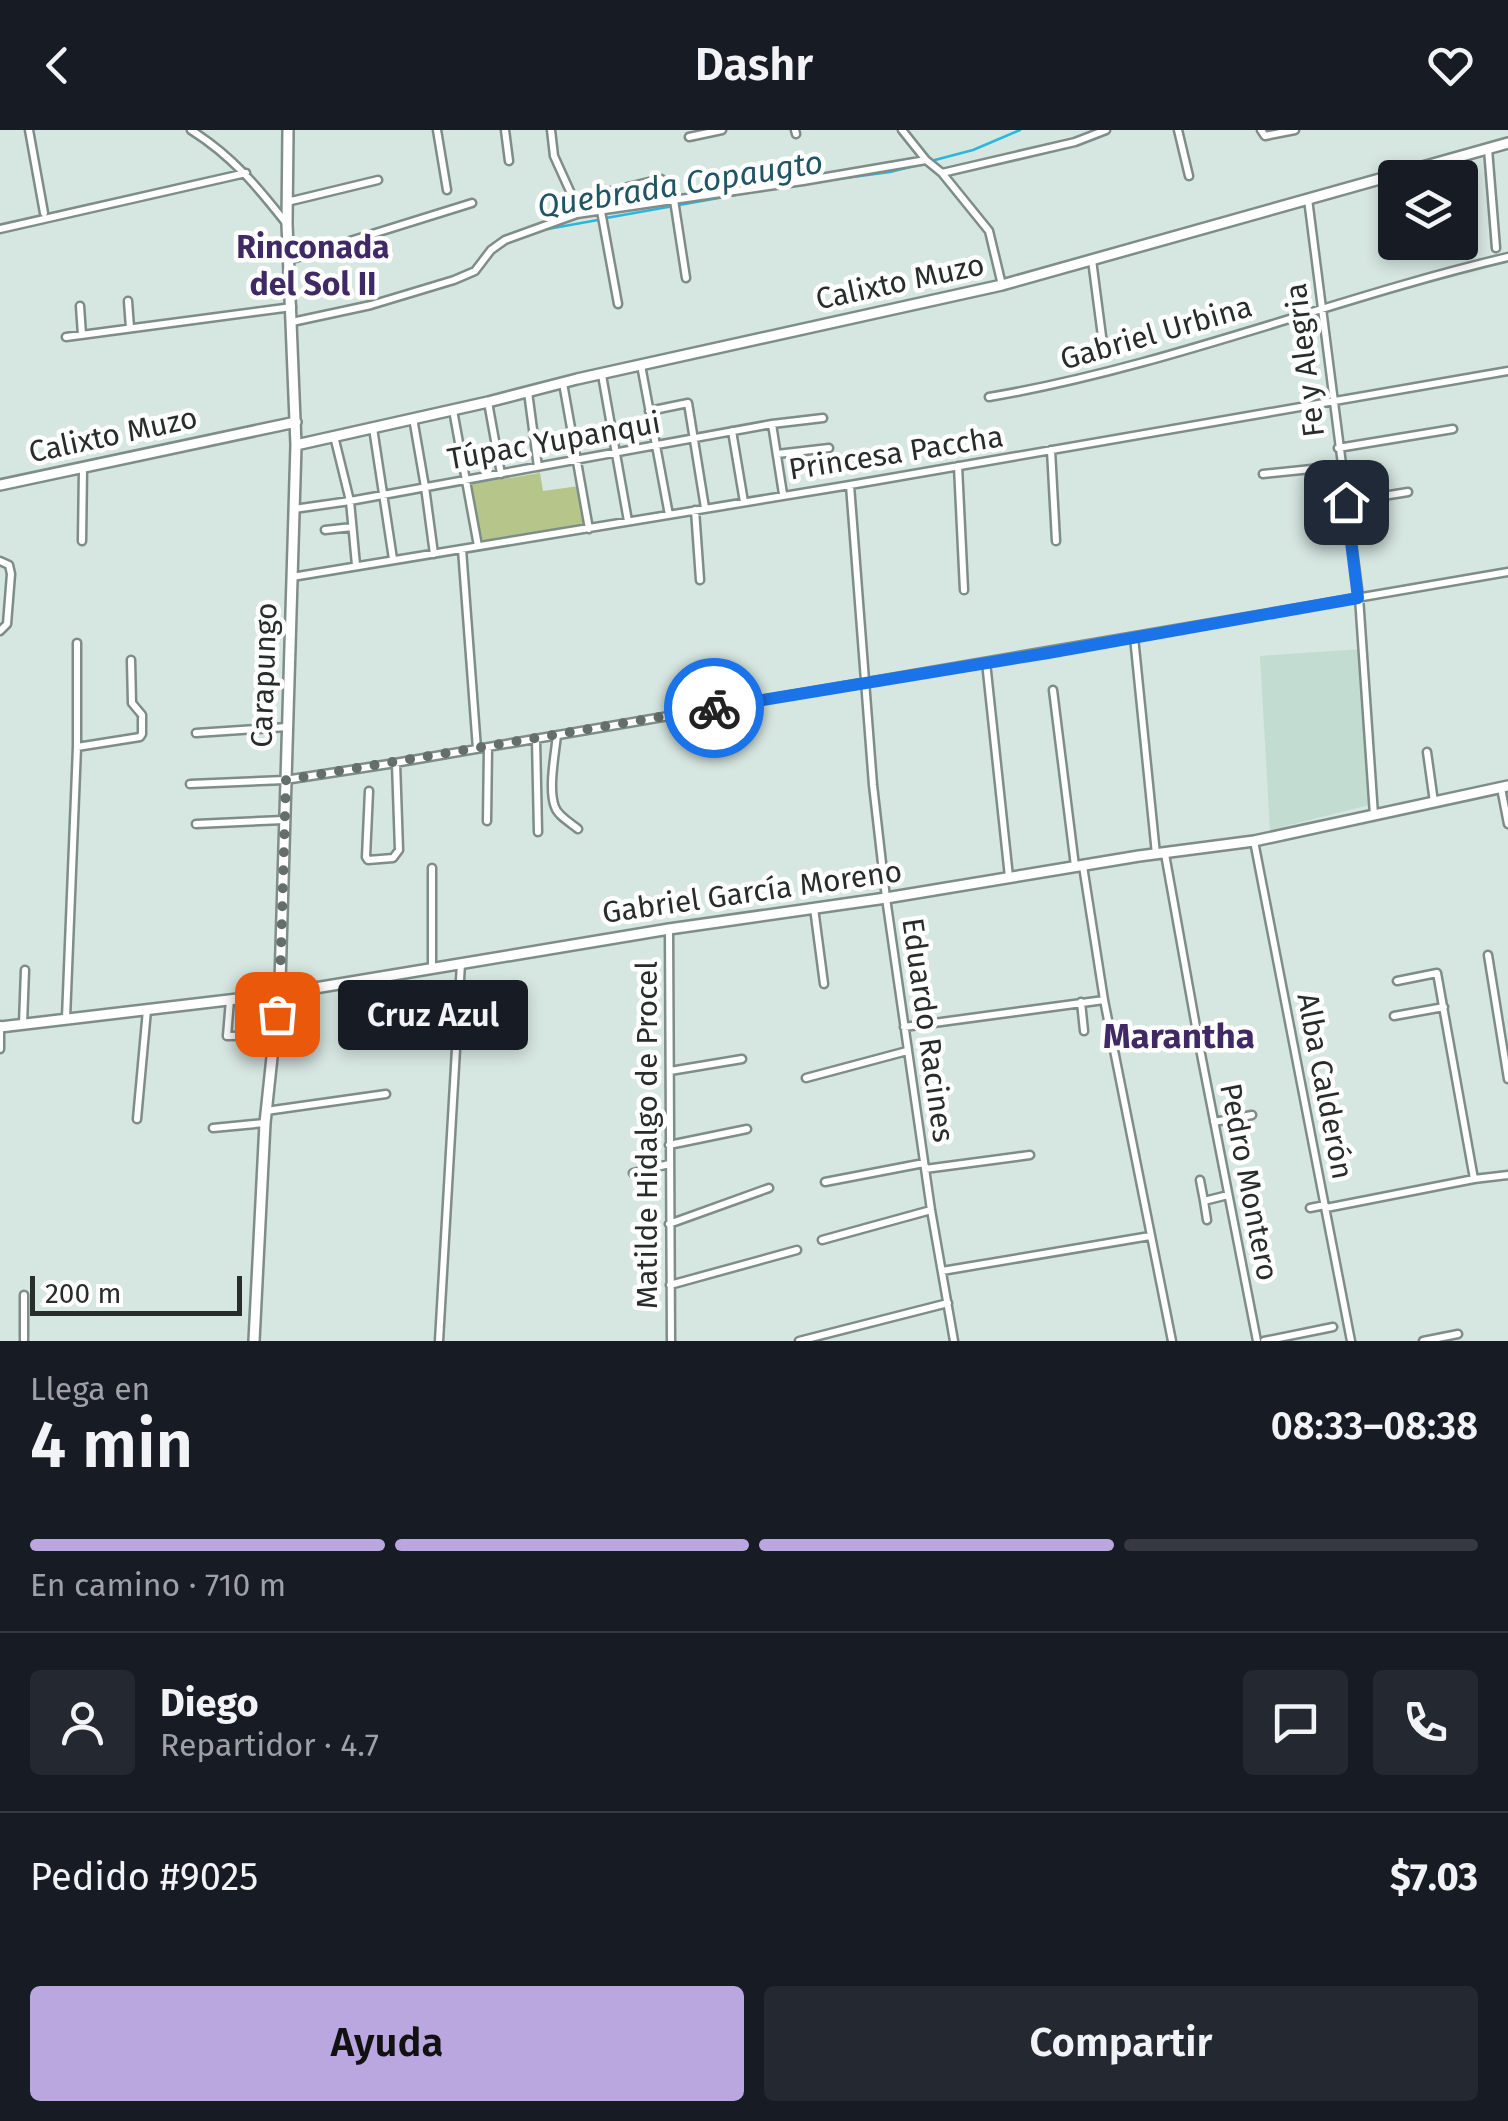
<!DOCTYPE html>
<html lang="es">
<head>
<meta charset="utf-8">
<style>
	:root { --surface:#171b24; --page:#242831; --text:#f1f3f6; --muted:#9ea1a6; --line:#363941; --accent:#bba7df }
	body { margin:0; font-family:"Fira Sans",sans-serif; background:var(--page); color:var(--text); height:100vh; display:flex; flex-direction:column; font-size:38px; white-space:nowrap }
	* { box-sizing:border-box; margin:0 }
	p { font-size:32px; color:var(--muted) }
	.icon { flex:none; width:55px; height:55px; fill:none; stroke:currentColor; stroke-width:2; stroke-linecap:round; stroke-linejoin:round }
	.map { position:relative; height:1211px; overflow:hidden }
	.drawer { display:flex; flex-direction:column; background:var(--surface); flex:1 }
	.drawer>* { flex:none }
	.buttons { position:absolute; left:1378px; top:30px; display:grid; gap:20px }
	.buttons a { display:grid; place-items:center; width:100px; height:100px; border-radius:10px; background:var(--surface); box-shadow:0 5px 15px #0003; font-size:50px }
	.scale { position:absolute; left:30px; bottom:25px; width:212px; box-sizing:border-box; padding-left:10px; border:5px solid #272d2a; border-top:0; font-size:28px; line-height:35px; white-space:nowrap; color:#272d2a; -webkit-text-stroke:8px #fff; paint-order:stroke }
	.pin { position:absolute; display:grid; place-items:center; width:85px; height:85px; color:#fff; margin:-42px; border-radius:20px; box-shadow:0 5px 15px #0006 }
	.courier { position:absolute; display:grid; place-items:center; width:100px; height:100px; margin:-50px; border:8px solid #1a73e8; border-radius:50%; background:#fff; color:#222; box-shadow:0 2px 12px #0007 }
	.bubble { position:absolute; height:70px; border-radius:10px; background:var(--surface); box-shadow:0 5px 15px #0003; font-size:32px; font-weight:600; line-height:70px; text-align:center }
	.overview em { font-style:normal; font-weight:600 }
	.overview div { display:flex; flex-direction:column-reverse }
	.overview { display:flex; align-items:center; justify-content:space-between; height:170px; padding:0 30px }
	h1 { font-size:65px; font-weight:600; line-height:75px }
	.bar { display:grid; grid-template-columns:repeat(4,1fr); gap:15px 10px; align-content:center; height:120px; padding:0 30px }
	.bar i { height:12px; border-radius:8px; background:var(--line) }
	.bar .on { background:var(--accent) }
	.bar p { grid-column:span 4 }
	.line { display:flex; align-items:center; gap:25px; padding:0 30px; border-top:2px solid var(--line) }
	.line div { flex:1 }
	.round { display:grid; place-items:center; flex:none; width:105px; height:105px; border-radius:10px; background:var(--page) }
	.cta { display:flex; gap:20px; margin-top:auto; padding:20px 30px }
	.cta a { flex:1; height:115px; border-radius:10px; background:var(--accent); color:#111; font-size:40px; font-weight:600; line-height:115px; text-align:center }
	.cta a+a { background:var(--page); color:var(--text) }
	header { display:flex; justify-content:space-between; align-items:center; height:130px; padding:0 30px; background:var(--surface); font-size:45px; font-weight:600 }
	.map>svg:first-child { display:block }
	.built { fill:#c3dcd2 }
	.park { fill:#b6c589 }
	.lines { fill:none; stroke-linecap:round; stroke-linejoin:round }
	.stream { stroke:#2bb7dd; stroke-width:2.5 }
	.street-casing { stroke:#7e8d87; stroke-width:11 }
	.secondary-casing { stroke:#7e8d87; stroke-width:14 }
	.street { stroke:#fff; stroke-width:6 }
	.secondary { stroke:#fff; stroke-width:9 }
	.done { stroke:#646e6a; stroke-width:10; stroke-dasharray:0 18 }
	.route { stroke:#1a73e8; stroke-width:12 }
	.labels { text-anchor:middle; dominant-baseline:central; stroke-width:9; stroke-linejoin:round; paint-order:stroke }
	.street-label { font-size:30px; fill:#272d2a; stroke:#fff }
	.water-label { font-size:32px; font-style:italic; fill:#205565; stroke:#fff }
	.neighbourhood-label { font-size:32px; font-weight:bold; fill:#3f2a65; stroke:#fff }
	.quarter-label { font-size:35px; font-weight:bold; fill:#3f2a65; stroke:#fff }
</style>
</head>
<body>
<header><svg class="icon" aria-label="back" viewBox="0 0 24 24"><path d="M15 5l-7 7 7 7"/></svg>Dashr<svg class="icon" aria-label="heart" viewBox="0 0 24 24"><path d="M12 20l-8-8c-3-5 5-10 8-4 3-6 11-1 8 4z"/></svg></header>
<div class="map">
<svg width="1508" height="1211" viewBox="0 0 1508 1211">
	<rect width="100%" height="100%" fill="#d6e6e0"/>
	<!-- built -->
	<path class="built" d="M1362 519 1373 674 1270 700 1260 526Z"/>
	<!-- park -->
	<path class="park" d="M540 343 543 361 579 356 585 396 481 412 472 354Z"/>
	<g class="lines">
		<!-- stream -->
		<path class="stream" d="M931 31 973 20 1020 0
			M823 51 890 42 918 35
			M606 88 770 59
			M542 100 598 90"/>
		<!-- street casing -->
		<g class="street-casing">
			<path id="street" d="M29 0 44 83
				M191 0C232 26 256 55 286 93
				M437 0 447 60
				M505 0 509 31
				M551 0 554 26 574 70 577 84
				M795 0 796 4
				M902 0 926 30 942 43 989 101 1002 155
				M1178 0 1189 46
				M1261 0 1265 6 1295 0
				M689 7 722 0
				M1488 19 1496 118
				M942 43 1075 12 1106 0
				M1308 69 1359 467 1374 685
				M574 70 661 49
				M674 70 686 148
				M287 72 378 50
				M601 81 618 174
				M0 99 246 43
				M289 130 472 73
				M1092 130 1103 214
				M128 171 130 198
				M80 176 82 205
				M292 192 371 175 454 150 475 141 491 120 505 110 577 84 803 51 926 30
				M66 207 292 177
				M641 235 669 385
				M602 245 628 391
				M563 253 589 399
				M528 262 538 337
				M989 267C1166 237 1334 168 1508 127
				M488 272 501 344
				M453 280 478 416
				M649 281 688 273 705 378
				M413 288 425 357 434 424
				M772 294 783 364
				M373 298 393 429
				M732 301 744 372
				M334 306 350 371 356 435
				M1338 318 1453 299
				M1051 320 1056 411
				M777 324 829 318
				M958 336 964 460
				M1263 344 1341 336
				M850 355 873 655 886 768 931 1080 954 1211
				M1346 372 1408 362
				M294 379 350 371 772 294 823 288
				M695 380 700 450
				M325 400 352 397
				M1317 408 1350 404
				M82 411 83 338
				M462 419 477 619
				M0 431 9 435 11 444 7 494 0 501
				M292 447 850 355 1508 241
				M1134 507 1156 724
				M986 532 1009 747
				M1053 560 1075 736
				M196 603 287 597
				M557 605C555 624 548 660 555 677 558 686 571 693 578 699
				M536 609 538 702
				M77 617 140 607 142 604V585L132 573 131 530
				M1427 622 1434 672
				M190 654 285 650 389 634 1508 442
				M1501 658 1508 694
				M369 661 366 727 368 730 393 728 399 720 396 633
				M487 691 488 617
				M196 694 284 690
				M1254 711 1351 1211
				M1165 724 1200 919 1257 1211
				M1083 736 1104 870 1172 1211
				M432 738V837
				M814 778 824 854
				M669 799 671 1211
				M1488 825 1508 949
				M1397 851 1437 843 1474 1049
				M230 870 227 906 275 905
				M1081 872 1084 901
				M1394 886 1444 877
				M66 888 77 617V513
				M23 894 25 840
				M904 897 1104 870
				M0 919V895
				M670 941 742 929
				M806 948 907 921
				M266 981 386 964
				M137 989 147 880
				M1214 992 1252 985
				M213 998 265 993
				M669 1015 747 999
				M925 1039 1030 1025
				M633 1043 669 1034
				M1200 1050 1204 1071 1228 1065
				M825 1052 924 1033
				M1204 1071 1207 1090
				M1310 1078 1325 1075
				M1326 1078 1474 1049 1508 1045
				M669 1094 769 1058
				M822 1110 931 1080
				M942 1141 1150 1106
				M670 1155 797 1120
				M24 1165V1211
				M439 1211 461 833
				M799 1211 948 1173
				M1264 1211 1333 1197
				M1423 1211 1458 1204"/>
		</g>
		<!-- secondary casing -->
		<g class="secondary-casing">
			<path id="secondary" d="M296 315 488 272 577 249 1002 155 1508 13
				M0 355 296 292
				M0 897 279 864 669 799 886 768 1139 726 1254 711 1508 656
				M254 1211 265 993 280 852 296 315 287 94 288 0"/>
		</g>
		<!-- street -->
		<use href="#street" class="street"/>
		<!-- secondary -->
		<use href="#secondary" class="secondary"/>
	</g>
	<g class="lines">
		<!-- done -->
		<path class="done" d="M277 884 280 852 286 650 714 578"/>
		<!-- route -->
		<path class="route" d="M714 578 1048 523 1358 468 1346 372"/>
	</g>
	<g class="labels">
		<!-- street labels -->
		<g class="street-label">
			<text transform="translate(900 152) rotate(-12)">Calixto Muzo</text>
			<text transform="translate(1156 203) rotate(-16)">Gabriel Urbina</text>
			<text transform="translate(1305 230) rotate(-97)">Fe y Alegria</text>
			<text transform="translate(113 305) rotate(-12)">Calixto Muzo</text>
			<text transform="translate(554 311) rotate(-10)">Túpac Yupanqui</text>
			<text transform="translate(896 323) rotate(-9)">Princesa Paccha</text>
			<text transform="translate(264 545) rotate(-88)">Carapungo</text>
			<text transform="translate(752 762) rotate(-8)">Gabriel García Moreno</text>
			<text transform="translate(928 900) rotate(82)">Eduardo Racines</text>
			<text transform="translate(1325 956) rotate(79)">Alba Calderón</text>
			<text transform="translate(647 1005) rotate(-90)">Matilde Hidalgo de Procel</text>
			<text transform="translate(1249 1052) rotate(79)">Pedro Montero</text>
		</g>
		<!-- water labels -->
		<g class="water-label">
			<text transform="translate(680 54) rotate(-9)">Quebrada Copaugto</text>
		</g>
		<!-- neighbourhood labels -->
		<g class="neighbourhood-label">
			<text x="313" y="117">Rinconada<tspan x="313" dy="37">del Sol II</tspan></text>
		</g>
		<!-- quarter labels -->
		<g class="quarter-label">
			<text x="1179" y="906">Marantha</text>
		</g>
	</g>
</svg>
<div class="buttons">
<a><svg class="icon" aria-label="layers" viewBox="0 0 24 24"><path d="M12 4l9 5-9 5-9-5zM3 14l9 5 9-5"/></svg></a>
</div>
<div class="scale">200 m</div>
<div class="pin" style="left:277px;top:884px;background:#ea580c"><svg class="icon" aria-label="bag" viewBox="0 0 24 24"><path d="M5 8h14l-1 12H6zM9 8a3 3 0 0 1 6 0"/></svg></div>
<div class="pin" style="left:1346px;top:372px;background:#1f2937"><svg class="icon" aria-label="home" viewBox="0 0 24 24"><path d="M3 11l9-7 9 7M6 9v11h12V9"/></svg></div>
<div class="courier" style="left:714px;top:578px"><svg class="icon" aria-label="bike" viewBox="0 0 24 24"><circle cx="6" cy="16" r="4"/><circle cx="18" cy="16" r="4"/><path d="M6 16l4-8h5l3 8M10 8l3 8H6M13 5h3"/></svg></div>
<div class="bubble" style="left:338px;top:850px;width:190px">Cruz Azul</div>
</div>
<section class="drawer">
<div class="overview"><div><h1>4 min</h1><p>Llega en</p></div><em>08:33–08:38</em></div>
<div class="bar"><i class="on"></i><i class="on"></i><i class="on"></i><i></i><p>En camino · 710 m</p></div>
<div class="line" style="height:180px"><a class="round"><svg class="icon" aria-label="person" viewBox="0 0 24 24"><circle cx="12" cy="8" r="4"/><path d="M4 21q1-7 8-7t8 7"/></svg></a><div><b>Diego</b><p>Repartidor · 4.7</p></div><a class="round"><svg class="icon" aria-label="chat" viewBox="0 0 24 24"><path d="M4 5h16v11H9l-5 4z"/></svg></a><a class="round"><svg class="icon" aria-label="phone" viewBox="0 0 24 24"><path d="M5 4h4l2 5-3 2q2 4 5 5l2-3 5 2v4C11 20 4 13 5 4z"/></svg></a></div>
<div class="line" style="height:130px"><div>Pedido #9025</div><b>$7.03</b></div>
<div class="cta"><a>Ayuda</a><a>Compartir</a></div>
</section>
</body>
</html>
